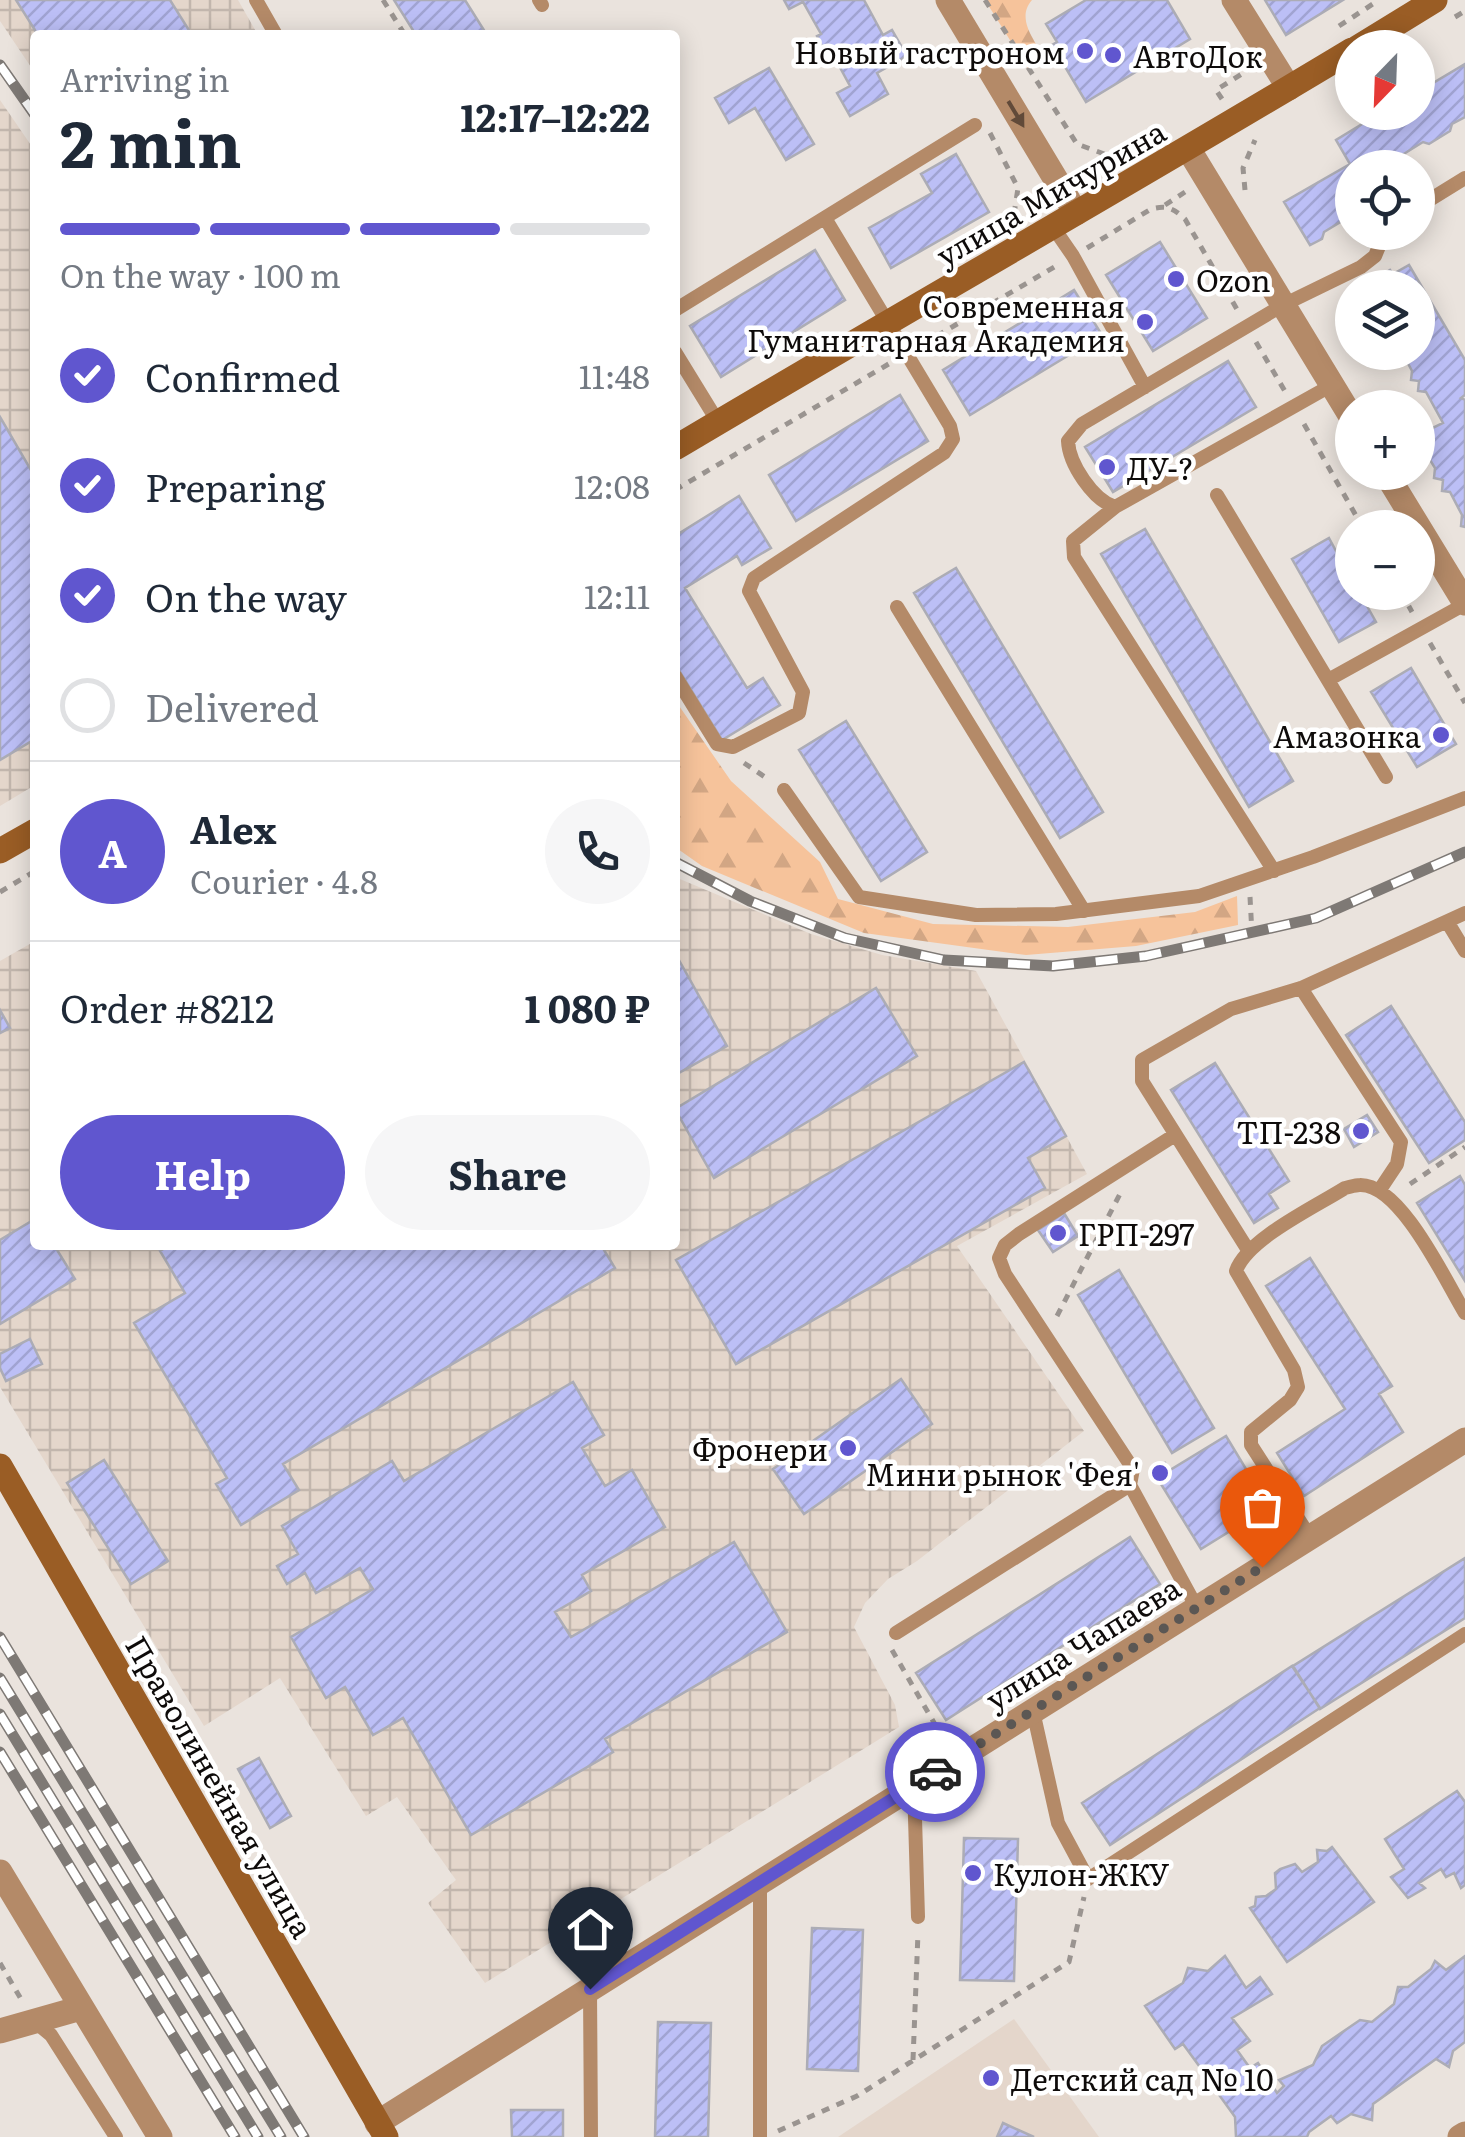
<!DOCTYPE html>
<html lang="en">
<head>
<meta charset="utf-8">
<style>
	:root { --surface:#fff; --page:#f6f6f7; --text:#1f2937; --muted:#747a83; --line:#e0e1e3; --accent:#6056cf }
	body { margin:0; font-family:Literata,serif; background:var(--page); color:var(--text); height:100vh; display:flex; flex-direction:column; font-size:38px; white-space:nowrap }
	* { box-sizing:border-box; margin:0 }
	p { font-size:32px; color:var(--muted) }
	.icon { flex:none; width:55px; height:55px; fill:none; stroke:currentColor; stroke-width:2; stroke-linecap:round; stroke-linejoin:round }
	.map { position:relative; flex:1; overflow:hidden }
	.panel { position:absolute; left:30px; top:30px; width:650px; height:1220px; display:flex; flex-direction:column; background:var(--surface); border-radius:10px; box-shadow:0 5px 25px #0003 }
	.panel>* { flex:none }
	.needle { width:65px; rotate:203deg }
	.fabs { position:absolute; left:1335px; top:30px; display:grid; gap:20px }
	.fabs a { display:grid; place-items:center; width:100px; height:100px; border-radius:50%; background:var(--surface); box-shadow:0 5px 25px #0003; font-size:50px }
	.pin { position:absolute; display:grid; place-items:center; width:85px; height:85px; color:#fff; margin:-102px -42px; border-radius:50% 50% 50% 0; rotate:-45deg; box-shadow:0 0 10px #0007 }
	.pin .icon { rotate:45deg }
	.courier { position:absolute; display:grid; place-items:center; width:100px; height:100px; margin:-50px; border:8px solid #6056cf; border-radius:50%; background:#fff; color:#222; box-shadow:0 2px 12px #0007 }
	.summary em { font-style:normal; font-weight:700 }
	.summary div { display:flex; flex-direction:column-reverse }
	.summary { display:flex; align-items:center; justify-content:space-between; height:170px; padding:0 30px }
	h1 { font-size:65px; font-weight:700; line-height:75px }
	.bar { display:grid; grid-template-columns:repeat(4,1fr); gap:15px 10px; align-content:center; height:120px; padding:0 30px }
	.bar i { height:12px; border-radius:8px; background:var(--line) }
	.bar .current { background:var(--accent) }
	.bar p { grid-column:span 4 }
	.line { display:flex; align-items:center; gap:25px; padding:0 30px; border-top:2px solid var(--line) }
	.line div { flex:1 }
	.round { display:grid; place-items:center; flex:none; width:105px; height:105px; border-radius:52px; background:var(--page) }
	ol { padding:0 30px; list-style:none }
	li { display:flex; align-items:center; gap:30px; height:110px }
	li p { margin-inline-start:auto }
	li .icon { padding:10px; border-radius:50%; background:var(--accent); color:#fff; stroke-width:4 }
	li:last-child { color:var(--muted) }
	li i { width:55px; height:55px; border:5px solid var(--line); border-radius:50% }
	.button { display:flex; gap:20px; margin-top:auto; padding:20px 30px }
	.button a { flex:1; height:115px; border-radius:60px; background:var(--accent); color:#fff; font-size:40px; font-weight:700; line-height:115px; text-align:center }
	.button a+a { background:var(--page); color:var(--text) }
	.map>svg:first-child { display:block }
	.built { fill:#e4d6cb }
	.industrial { fill:url(#industrial-grid) }
	.forest { fill:url(#forest-firs) }
	.building { fill:url(#building-hatch); stroke:#acacb5; stroke-width:2.5 }
	.lines { fill:none; stroke-linecap:round; stroke-linejoin:round }
	.path { stroke:#9a9490; stroke-width:5; stroke-dasharray:8 8; stroke-linecap:butt }
	.service { stroke:#b48a68; stroke-width:14 }
	.minor { stroke:#b48a68; stroke-width:25 }
	.tertiary { stroke:#b48a68; stroke-width:25 }
	.secondary { stroke:#9a5d25; stroke-width:25 }
	.rail-casing { stroke:#7e7975; stroke-width:11 }
	.rail { stroke:#fff; stroke-width:8; stroke-dasharray:22; stroke-linecap:butt }
	.oneway { fill:#614a39 }
	.done { stroke:#5b5754; stroke-width:10; stroke-dasharray:0 18 }
	.route { stroke:#6056cf; stroke-width:12 }
	.poi-dot { fill:#6056cf; stroke:#fff; stroke-width:4 }
	.labels { text-anchor:middle; dominant-baseline:central; stroke-width:9; stroke-linejoin:round; paint-order:stroke }
	.poi-label { font-size:30px; fill:#0e0b0a; stroke:#fff; text-anchor:end }
	.street-label { font-size:30px; fill:#0e0b0a; stroke:#fff }
</style>
</head>
<body>
<div class="map">
<svg width="1465" height="2137" viewBox="0 0 1465 2137">
	<defs>
		<pattern id="industrial-grid" width="8" height="8" patternUnits="userSpaceOnUse" patternTransform="scale(2.5)"><rect width="8" height="8" fill="#e4d6cb"/><path d="M0 4h8M4 0v8" fill="none" stroke="#c2b6ad"/></pattern>
		<pattern id="forest-firs" width="22" height="20" patternUnits="userSpaceOnUse" patternTransform="scale(2.5)"><rect width="22" height="20" fill="#f6c39b"/><path d="M5 1l3.5 6h-7zM16 11l3.5 6h-7z" fill="#d2a684"/></pattern>
		<pattern id="building-hatch" width="6" height="6" patternUnits="userSpaceOnUse" patternTransform="scale(2.5)"><rect width="6" height="6" fill="#bcbff6"/><path d="M-1 1l2-2M0 6l6-6M5 7l2-2" fill="none" stroke="#a0a3d2"/></pattern>
	</defs>
	<rect width="100%" height="100%" fill="#eae3dd"/>
	<!-- built -->
	<path class="built" d="M1014 2019 1099 2137H838Z"/>
	<!-- industrial -->
	<path class="industrial" d="M0 0H238L258 35H35V73L0 21Z
		M0 100 35 151V785L0 806Z
		M675 877 811 934 882 955 976 971 1087 1174 957 1246 1084 1431 917 1561 888 1579 865 1603 854 1627 895 1705 899 1727 485 1983 428 1903 456 1880 397 1797 366 1816 280 1678 204 1726 0 1387V961L35 941V1245H675Z"/>
	<!-- forest -->
	<path class="forest" d="M985 0H1032C1015 19 1036 42 1046 60L1028 69Z
		M675 700 731 781 820 862 838 899 933 924 1068 927 1195 912 1237 896 1238 925 1136 946 1026 955 864 933 702 866 675 847Z"/>
	<!-- building -->
	<path class="building" d="M16 0H170L192 35H38Z
		M394 0H465L487 35H416Z
		M784 0H864L883 35 892 30 907 56 877 73 888 94 850 116 837 93 850 86 831 51 826 54 817 36 821 34 803 2 789 9Z
		M1086 0H1167L1190 39 1086 102 1052 45 1057 42 1046 24Z
		M1265 0H1343L1286 35Z
		M1465 64V117L1452 124 1450 131 1429 144 1423 142 1381 168H1352V215L1324 232 1322 239 1310 245 1284 202 1350 164 1336 140 1382 112H1418V92Z
		M769 68 814 144 786 160 755 108 729 123 715 98Z
		M956 154 989 212 891 268 869 228 932 193 921 174Z
		M1160 242 1207 318 1153 351 1106 275Z
		M815 250 845 300 721 377 690 326Z
		M1409 265 1465 360V395L1461 398 1465 400V527L1461 526 1462 515 1450 492 1442 491 1443 480 1434 478 1435 468 1424 450 1418 449V435L1443 423 1426 392 1418 391 1419 381 1411 380 1412 371 1402 352H1418V288H1371L1382 281 1379 277 1390 270 1393 274Z
		M1074 290 1102 335 970 415 943 370Z
		M1228 361 1256 407 1113 492 1085 447Z
		M900 395 928 441 796 521 769 475Z
		M0 417 35 477V739L0 760Z
		M739 496 771 548 742 565 737 556 685 588 747 688 763 678 780 705 722 740 675 664V536Z
		M1145 529 1293 781 1249 807 1101 554Z
		M1329 538 1352 581V592H1359L1376 622 1339 642 1292 559Z
		M956 568 1103 812 1060 838 914 593Z
		M1411 668 1456 744 1417 767 1371 692Z
		M846 721 927 852 881 881 799 750Z
		M675 953 727 1046 675 1075Z
		M876 988 917 1056 714 1178 675 1109Z
		M1391 1006 1465 1122V1140L1429 1163 1346 1035Z
		M0 1010 10 1028 0 1033Z
		M1024 1062 1066 1136 1028 1158 1045 1188 736 1364 676 1260Z
		M1215 1063 1289 1181 1269 1194 1278 1208 1254 1223 1171 1090Z
		M1367 1115 1378 1132 1354 1147 1344 1129Z
		M1460 1176 1465 1185V1281L1417 1203Z
		M1064 1213 1078 1236 1053 1252 1038 1230Z
		M35 1219V1245H54L75 1279 0 1324V1240Z
		M170 1245H601L615 1268 283 1464 299 1490 241 1525 216 1484 227 1478 134 1323 185 1293 160 1251Z
		M1310 1258 1392 1386 1379 1394 1403 1432 1304 1496 1277 1453 1345 1409 1266 1286Z
		M1119 1270 1214 1428 1172 1453 1078 1295Z
		M30 1339 42 1364 6 1381 0 1368V1354Z
		M901 1379 932 1424 804 1514 773 1469Z
		M573 1382 604 1435 582 1448 605 1486 632 1470 665 1527 582 1575 591 1591 555 1612 571 1637 734 1542 787 1632 605 1739 613 1752 471 1835 403 1718 373 1735 345 1687 326 1698 291 1637 373 1589 360 1568 316 1593 305 1573 287 1584 277 1566 298 1554 282 1526 392 1461 404 1481Z
		M1226 1436 1269 1507 1201 1549 1153 1471 1165 1463 1170 1470Z
		M104 1460 168 1561 131 1584 67 1483Z
		M1130 1537 1160 1584 946 1720 916 1673Z
		M1465 1558V1618L1320 1709 1293 1666Z
		M1292 1666 1320 1708 1110 1845 1082 1803Z
		M259 1758 291 1816 270 1828 238 1769Z
		M1457 1791 1465 1802V1885L1461 1888 1454 1873 1446 1877 1441 1869 1419 1883 1425 1888 1408 1898 1391 1877 1404 1869 1385 1839Z
		M964 1838 1018 1839 1014 1981 960 1980Z
		M1332 1847 1374 1902 1287 1962 1250 1908 1255 1906 1256 1897 1266 1896 1276 1889 1275 1873 1280 1869 1295 1864 1302 1872 1318 1862 1317 1850 1327 1851Z
		M812 1928 863 1930 858 2071 807 2069Z
		M1225 1956 1246 1988 1260 1977 1272 1994 1232 2018 1250 2041 1237 2050 1250 2068 1258 2063 1277 2093 1284 2086 1279 2080 1313 2065 1322 2046 1360 2020 1372 2022 1394 2004 1398 1987H1408L1431 1969 1435 1961 1446 1970 1465 1956V2042L1453 2051 1449 2067 1436 2059 1373 2104 1372 2120 1351 2114 1337 2123 1331 2116 1309 2132 1307 2137H1236L1235 2117 1217 2092 1224 2086 1212 2069 1205 2074 1183 2044 1175 2049 1145 2006 1183 1983 1188 1968 1208 1971Z
		M658 2022 711 2023 708 2137H655Z
		M511 2110H563V2137H512Z
		M1003 2123 1034 2137H997Z"/>
	<g class="lines">
		<!-- path -->
		<path class="path" d="M383 0 405 35
			M985 0 1077 144 1107 155 1137 138 1141 145
			M1455 17 1465 11
			M1339 26 1379 0
			M1222 99 1216 90 1248 70
			M990 133 1018 188 1014 214 998 227
			M1245 190 1243 168 1255 140
			M1165 205 1185 192
			M1087 248 1151 209C1167 205 1173 208 1185 219L1238 311
			M1256 342 1286 393
			M923 344 1056 266
			M1304 424 1363 528
			M675 490 892 362
			M1401 592 1412 612
			M1430 643 1465 703
			M744 763 768 779
			M0 892 35 871
			M1250 897 1252 934
			M1410 1184 1465 1147
			M1057 1316 1121 1192
			M892 1650 944 1740
			M0 1963 21 1999
			M913 2060 918 1933
			M778 2131 857 2096 1069 1962 1084 1897"/>
		<!-- service -->
		<path class="service" d="M256 0 276 35
			M539 0 542 5
			M1418 207 1465 178
			M1053 227 1073 256 1145 387
			M675 310 975 125
			M675 352 718 422
			M1332 385 1115 507C1093 500 1069 464 1068 441L1082 424 1283 305 1361 267 1375 256 1385 232
			M1217 495 1386 777
			M1115 507 1073 541 1074 557 1274 871
			M897 607 1084 911
			M675 676 717 744 733 747 799 713 803 692 749 591 754 578 944 453 953 439 950 426 825 218
			M1328 680 1465 604
			M784 790 859 897 976 915 1056 914 1199 896 1313 857 1465 798
			M1448 923 1465 951
			M1301 988 1401 1142 1397 1164 1379 1191
			M1175 1135 1019 1234 1005 1245 999 1258 1005 1274 1133 1469 1130 1485 1197 1608
			M1248 1250 1142 1081V1060L1231 1009 1301 988 1465 913
			M1310 1537 1251 1445V1432L1290 1400 1298 1387 1294 1370 1236 1271C1247 1239 1315 1207 1345 1188 1350 1187 1355 1185 1360 1185 1401 1184 1446 1282 1465 1313
			M896 1633 1130 1485
			M1033 1711 1058 1823 1088 1879 1465 1634
			M914 1785 918 1917
			M590 1990 591 2137
			M34 2021 51 2035 116 2137
			M760 2137V1883"/>
		<!-- minor -->
		<path class="minor" d="M1189 150 1352 418
			M1385 472 1465 603
			M0 1872 160 2137
			M0 2031 81 2008
			M377 2123 1465 1440
			M1460 2137 1465 2134"/>
		<!-- tertiary -->
		<path class="tertiary" d="M948 0 1076 213
			M1234 0 1289 88"/>
		<!-- secondary -->
		<path class="secondary" d="M1357 48 1435 0
			M675 448C900 314 1128 185 1352 50
			M0 851 35 831
			M0 1466 386 2137"/>
		<!-- rail casing -->
		<g class="rail-casing">
			<path id="rail" d="M0 65 35 115
				M675 862 750 901 845 938 944 960 1053 966 1146 956 1316 918 1465 852
				M0 1637 304 2137
				M0 1678 281 2137
				M0 1714 258 2137
				M0 1752 235 2137"/>
		</g>
		<!-- rail -->
		<use href="#rail" class="rail"/>
	</g>
	<!-- one-way arrows -->
	<defs><path id="oneway-solid" d="M-6-.8H1V-3.2L6.5 0L1 3.2V.8H-6Z" transform="scale(2.5)"/></defs>
	<use class="oneway" href="#oneway-solid" transform="translate(1016 114) rotate(59)"/>
	<g class="lines">
		<!-- done -->
		<path class="done" d="M935 1772 1262 1567"/>
		<!-- route -->
		<path class="route" d="M590 1989 935 1772"/>
	</g>
	<!-- markers -->
	<g class="poi-dot">
		<circle cx="1085" cy="51" r="10"/>
		<circle cx="1113" cy="55" r="10"/>
		<circle cx="1176" cy="279" r="10"/>
		<circle cx="1145" cy="322" r="10"/>
		<circle cx="1107" cy="467" r="10"/>
		<circle cx="1441" cy="735" r="10"/>
		<circle cx="1361" cy="1131" r="10"/>
		<circle cx="1058" cy="1233" r="10"/>
		<circle cx="848" cy="1448" r="10"/>
		<circle cx="1160" cy="1473" r="10"/>
		<circle cx="973" cy="1873" r="10"/>
		<circle cx="991" cy="2078" r="10"/>
	</g>
	<g class="labels">
		<!-- poi labels -->
		<g class="poi-label">
			<text x="1065" y="51">Новый гастроном</text>
			<text x="1133" y="55" text-anchor="start">АвтоДок</text>
			<text x="1196" y="279" text-anchor="start">Ozon</text>
			<text x="1125" y="305">Современная<tspan x="1125" dy="34">Гуманитарная Академия</tspan></text>
			<text x="1127" y="467" text-anchor="start">ДУ-?</text>
			<text x="1421" y="735">Амазонка</text>
			<text x="1341" y="1131">ТП-238</text>
			<text x="1078" y="1233" text-anchor="start">ГРП-297</text>
			<text x="828" y="1448">Фронери</text>
			<text x="1140" y="1473">Мини рынок 'Фея'</text>
			<text x="993" y="1873" text-anchor="start">Кулон-ЖКУ</text>
			<text x="1011" y="2078" text-anchor="start">Детский сад № 10</text>
		</g>
		<!-- street labels -->
		<g class="street-label">
			<text transform="translate(1050 192) rotate(-30)">улица Мичурина</text>
			<text transform="translate(1082 1642) rotate(-32)">улица Чапаева</text>
			<text transform="translate(221 1786) rotate(60)">Праволинейная улица</text>
		</g>
	</g>
</svg>
<div class="fabs">
<a><svg class="needle" viewBox="-14 -14 28 28"><path d="M0-13l5 13h-10z" fill="#e53935"/><path d="M0 13l5-13h-10z" fill="#747a83"/></svg></a>
<a><svg class="icon" aria-label="locate" viewBox="0 0 24 24"><circle cx="12" cy="12" r="6"/><path d="M12 2v4M12 18v4M2 12h4M18 12h4"/></svg></a>
<a><svg class="icon" aria-label="layers" viewBox="0 0 24 24"><path d="M12 4l9 5-9 5-9-5zM3 14l9 5 9-5"/></svg></a>
<a>+</a>
<a>−</a>
</div>
<div class="pin" style="left:1262px;top:1567px;background:#ea580c"><svg class="icon" aria-label="bag" viewBox="0 0 24 24"><path d="M5 8h14l-1 12H6zM9 8a3 3 0 0 1 6 0"/></svg></div>
<div class="pin" style="left:590px;top:1989px;background:#1f2937"><svg class="icon" aria-label="home" viewBox="0 0 24 24"><path d="M3 11l9-7 9 7M6 9v11h12V9"/></svg></div>
<div class="courier" style="left:935px;top:1772px"><svg class="icon" aria-label="car" viewBox="0 0 24 24"><path d="M5 17H2v-5l4-1 3-4h7l3 4 3 1v5h-3M9 17h6M6 11h13"/><circle cx="7" cy="17" r="2"/><circle cx="17" cy="17" r="2"/></svg></div>
<section class="panel">
<div class="summary"><div><h1>2 min</h1><p>Arriving in</p></div><em>12:17–12:22</em></div>
<div class="bar"><i class="current"></i><i class="current"></i><i class="current"></i><i></i><p>On the way · 100 m</p></div>
<ol>
<li><svg class="icon" aria-label="check" viewBox="0 0 24 24"><path d="M5 12l5 5 9-10"/></svg>Confirmed<p>11:48</p></li>
<li><svg class="icon" aria-label="check" viewBox="0 0 24 24"><path d="M5 12l5 5 9-10"/></svg>Preparing<p>12:08</p></li>
<li><svg class="icon" aria-label="check" viewBox="0 0 24 24"><path d="M5 12l5 5 9-10"/></svg>On the way<p>12:11</p></li>
<li><i></i>Delivered</li>
</ol>
<div class="line" style="height:180px"><b class="round" style="background:var(--accent);color:#fff">A</b><div><b>Alex</b><p>Courier · 4.8</p></div><a class="round"><svg class="icon" aria-label="phone" viewBox="0 0 24 24"><path d="M5 4h4l2 5-3 2q2 4 5 5l2-3 5 2v4C11 20 4 13 5 4z"/></svg></a></div>
<div class="line" style="height:130px"><div>Order #8212</div><b>1 080 ₽</b></div>
<div class="button"><a>Help</a><a>Share</a></div>
</section>
</div>
</body>
</html>
